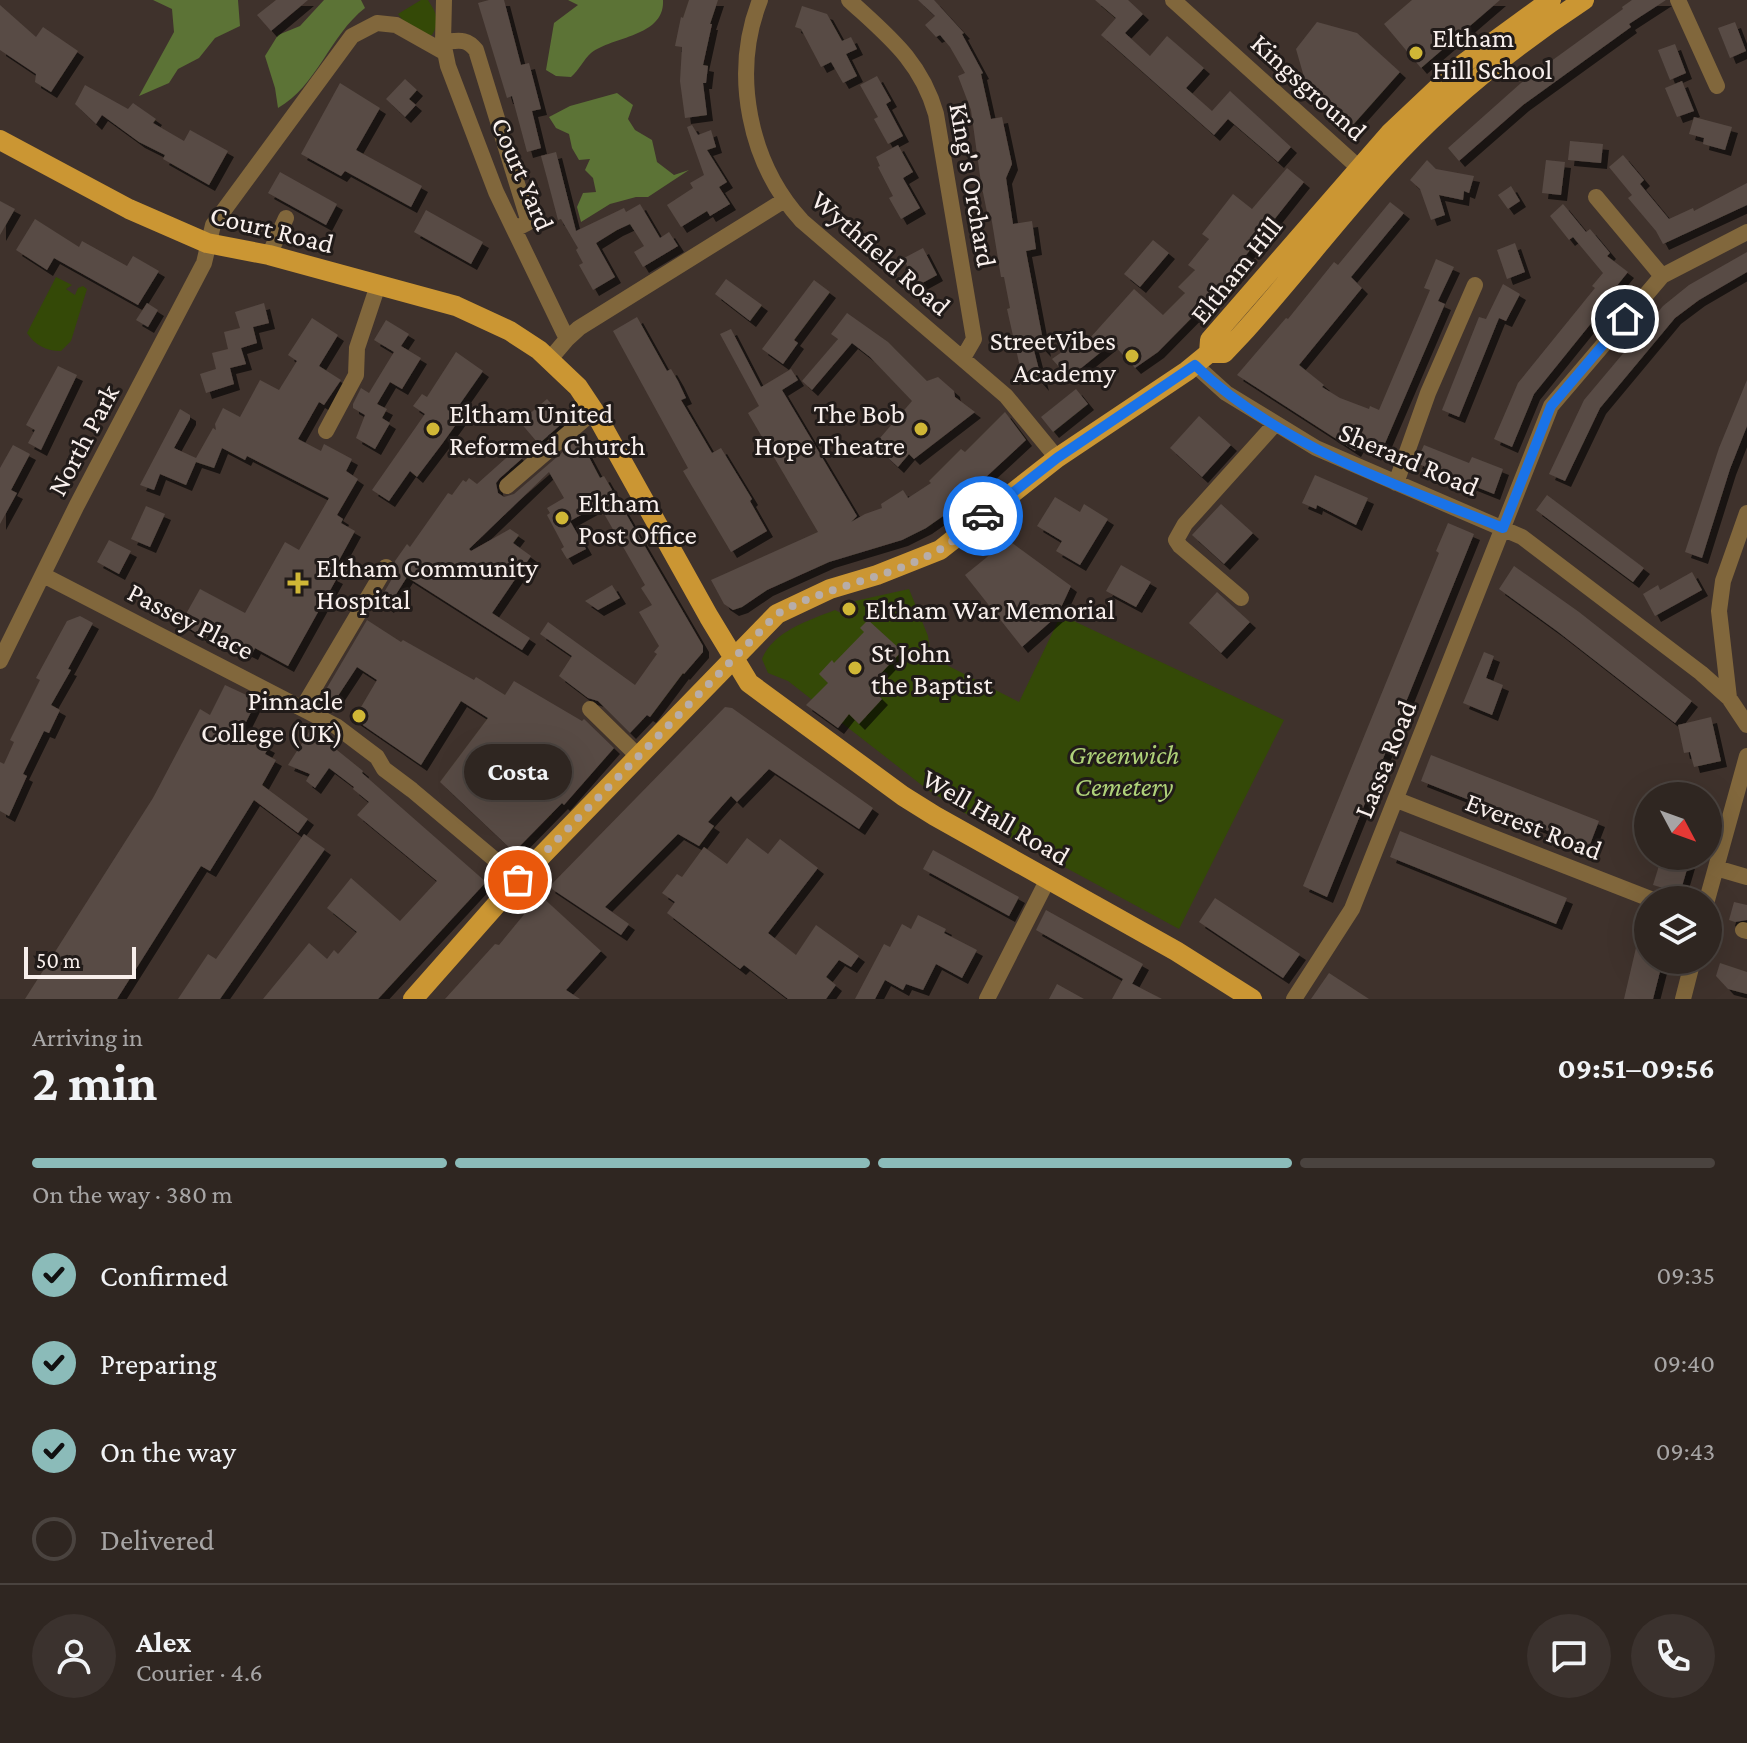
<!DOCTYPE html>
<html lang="en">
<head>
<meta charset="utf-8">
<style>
	:root { --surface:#2f2621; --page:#3b322e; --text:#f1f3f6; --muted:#a7a5a5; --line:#4a433f; --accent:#8bbbb9 }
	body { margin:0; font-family:"Crimson Pro",serif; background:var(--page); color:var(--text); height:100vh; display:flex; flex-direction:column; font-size:30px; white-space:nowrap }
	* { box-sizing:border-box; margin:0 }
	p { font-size:26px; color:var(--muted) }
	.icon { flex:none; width:44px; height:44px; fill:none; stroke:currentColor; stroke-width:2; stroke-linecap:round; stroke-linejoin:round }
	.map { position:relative; height:999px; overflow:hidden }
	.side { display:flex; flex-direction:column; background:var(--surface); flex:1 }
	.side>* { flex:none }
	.needle { width:52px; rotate:131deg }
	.controls { position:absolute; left:1634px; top:782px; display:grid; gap:16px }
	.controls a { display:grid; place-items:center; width:88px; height:88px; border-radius:50%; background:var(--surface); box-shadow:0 8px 32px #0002,0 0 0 2px var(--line); font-size:40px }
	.scale { position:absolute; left:24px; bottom:20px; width:112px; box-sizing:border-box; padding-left:8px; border:4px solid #f8efec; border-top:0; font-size:22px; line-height:28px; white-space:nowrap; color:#f8efec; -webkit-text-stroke:6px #211b19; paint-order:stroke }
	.pin { position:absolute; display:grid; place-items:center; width:68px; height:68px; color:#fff; margin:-34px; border:4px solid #fff; border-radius:50%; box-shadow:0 2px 8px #0007 }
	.courier { position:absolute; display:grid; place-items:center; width:80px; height:80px; margin:-40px; border:6px solid #1a73e8; border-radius:50%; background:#fff; color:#222; box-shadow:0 2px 10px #0007 }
	.bubble { position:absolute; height:56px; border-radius:28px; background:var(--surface); box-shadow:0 8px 32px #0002,0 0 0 2px var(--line); font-size:26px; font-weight:700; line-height:56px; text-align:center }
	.summary em { font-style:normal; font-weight:700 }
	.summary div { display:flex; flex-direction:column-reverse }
	.summary { display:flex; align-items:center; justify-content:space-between; height:136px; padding:0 32px }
	h1 { font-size:52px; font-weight:700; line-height:60px }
	.bar { display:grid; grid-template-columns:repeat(4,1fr); gap:12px 8px; align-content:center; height:96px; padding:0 32px }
	.bar i { height:10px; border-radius:6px; background:var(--line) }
	.bar .selected { background:var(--accent) }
	.bar p { grid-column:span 4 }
	.line { display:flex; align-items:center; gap:20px; padding:0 32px; border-top:2px solid var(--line) }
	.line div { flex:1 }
	.round { display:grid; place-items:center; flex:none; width:84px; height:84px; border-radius:42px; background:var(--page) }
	ol { padding:0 32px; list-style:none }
	li { display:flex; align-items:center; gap:24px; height:88px }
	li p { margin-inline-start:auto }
	li .icon { padding:8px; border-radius:50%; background:var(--accent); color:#111; stroke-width:4 }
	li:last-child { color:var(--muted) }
	li i { width:44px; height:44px; border:4px solid var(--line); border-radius:50% }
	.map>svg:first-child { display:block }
	.green { fill:#344907 }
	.forest { fill:#5c7336 }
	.building { fill:#584b45; filter:url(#shadow) }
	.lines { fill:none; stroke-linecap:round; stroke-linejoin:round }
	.minor { stroke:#81673c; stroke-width:16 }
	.major { stroke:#cb9633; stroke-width:20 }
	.done { stroke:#b7ada9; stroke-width:8; stroke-dasharray:0 14.4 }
	.route { stroke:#1a73e8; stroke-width:10 }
	.poi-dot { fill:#d0b736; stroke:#211b19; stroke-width:3 }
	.labels { text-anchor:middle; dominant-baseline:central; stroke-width:6; stroke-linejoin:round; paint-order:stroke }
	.poi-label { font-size:28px; fill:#f8efec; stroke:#211b19; text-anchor:start }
	.street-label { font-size:28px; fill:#f8efec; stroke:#211b19 }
	.park-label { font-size:28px; font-style:italic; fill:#afd279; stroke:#211b19 }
</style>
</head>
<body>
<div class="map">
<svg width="1747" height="999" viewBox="0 0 1747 999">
	<defs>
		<filter id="shadow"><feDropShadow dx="6" dy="6" stdDeviation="0" flood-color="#0009"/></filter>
	</defs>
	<rect width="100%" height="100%" fill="#3f322c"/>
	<!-- green -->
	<path class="green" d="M421 0H428C436 13 441 20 432 35L426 36 405 23 398 14Z
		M56 277 72 285 66 289 75 295 78 288 83 286 87 289 71 341 61 351C46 351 35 345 27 333Z
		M909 589 928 636 931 657 1019 702 1061 615 1284 720 1179 929 963 812 928 790 788 681 768 673 762 659C773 631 810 620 835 610L843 614 855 601Z"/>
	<!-- forest -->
	<path class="forest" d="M153 0H238L240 26 215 38 199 58 178 69 169 83 139 96 174 32 172 9Z
		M324 0H361L365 8C330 35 317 86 278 108L275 88 265 56 278 35 300 26Z
		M568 0H663C665 37 613 36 591 53 584 59 579 70 571 77L556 76 546 70 554 23 578 5Z
		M617 93 633 105 628 119 635 130 652 140 657 162 674 175 689 170 648 197H636L610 204 581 222 577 207 583 193 596 192 593 178 585 170 590 159 579 160 572 148 569 134 556 128 549 117 570 106Z"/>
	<!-- building -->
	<path class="building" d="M276 0H308L271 31 257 15Z
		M489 0H504L521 65 529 63 541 109 532 111 541 148 527 152 512 96 507 98 478 3Z
		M689 0H718L710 24H712L703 65 708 66 706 83H703L707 115 685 118 680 81 682 47 675 46 681 17 683 18Z
		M918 0H934L964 33 962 34 983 73 981 74 991 119 1002 117 1012 164 1006 178 1013 224 1032 221 1036 249 1026 251 1045 351 1030 335 1043 385 1030 370 1022 376 1007 309 1010 308 1004 277H1001L991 216 988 217 981 183 971 110 958 76 965 73 950 47 940 35 936 37 925 25 935 16Z
		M1095 0H1128L1143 14 1125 33 1150 56 1167 36 1204 68 1186 88 1212 111 1230 91 1291 147 1278 162 1228 119 1214 135 1101 35 1116 18Z
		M1412 0H1500L1421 68 1384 24Z
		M1632 0H1666L1629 24 1631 27 1523 105 1459 161 1448 148 1521 83 1623 9 1622 7Z
		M0 5 36 37 43 27 78 51 51 92 35 82 36 74 0 50Z
		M802 6 827 14 842 41 851 37 857 49 846 54 857 76 843 83 831 62 821 67 801 29 795 27Z
		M1317 22 1357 33 1400 72 1352 126 1306 84 1296 49Z
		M1735 22 1746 51 1730 58 1718 28Z
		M1675 44 1686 73 1670 80 1658 50Z
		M877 76 891 101 886 104 903 136 888 144 874 119 878 117 860 85Z
		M405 79 417 90 409 99 416 105 405 117 386 99Z
		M1682 81 1694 111 1677 117 1665 88Z
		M340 83 380 108 356 150 422 186 411 207 345 171 341 176 301 154Z
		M85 85 128 109 133 103 156 119 153 123 184 141 190 130 228 151 209 185 163 159 165 155 139 142 102 115 96 124 75 104Z
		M1694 117 1732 127 1725 150 1703 144 1704 138 1689 134Z
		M692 125 698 135 711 130 716 147 707 150 727 182 719 187 730 204 710 216 707 211 681 227 667 205 693 188 690 183 704 175 687 127Z
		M1570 141 1603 144 1601 163 1568 160Z
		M898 145 913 172 903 178 920 208 901 219 889 198 893 196 878 167 880 166 876 157Z
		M556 152 576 231 624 208 626 212 640 204 660 238 669 232 678 246 643 267 634 252 644 246 630 224 617 230 596 243 615 277 593 290 579 265 583 263 576 250 578 248 561 219 558 220 547 178 541 156Z
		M1623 155 1644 180 1640 184 1669 219 1693 208 1694 211 1747 183V205L1663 244 1656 231 1628 198 1632 195 1609 167Z
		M1427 160 1436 169 1474 176 1469 193 1464 191 1463 200 1439 195 1445 215 1431 220 1420 189 1410 180Z
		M1546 160 1565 162 1561 195 1542 193Z
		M1287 168 1304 182 1216 293 1158 352 1135 368 1112 343 1069 378 1052 359 1076 342 1081 348 1134 289 1163 315 1185 293 1178 287 1195 270 1188 265 1209 239 1202 234 1233 194 1252 209Z
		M280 172 337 204 326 225 268 193Z
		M1511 186 1520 201 1508 209 1498 195Z
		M0 201 15 209 0 235Z
		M1390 202 1404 213 1351 277 1362 288 1299 365 1324 385 1322 387 1340 398 1369 409 1370 406 1379 410 1430 290 1424 288 1436 259 1454 267 1438 301 1445 304 1380 455 1359 444 1355 451 1237 375 1286 318 1288 319 1334 262 1338 265Z
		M1563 204 1586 232 1590 229 1610 253 1607 256 1628 272 1598 309 1601 311 1534 394 1512 447 1494 439 1518 383 1595 288 1592 286 1603 273 1573 237 1569 240 1550 216Z
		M426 210 483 242 471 264 414 232Z
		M35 219 79 247 82 241 127 266 133 256 159 271 138 305 54 258 47 270 16 250Z
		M1153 240 1169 253 1140 287 1124 274Z
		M1515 243 1525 272 1507 279 1497 250Z
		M923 248 937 275 915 287 904 258Z
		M1747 252V272L1699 300 1675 318 1600 408 1565 481 1549 474 1584 400 1663 306 1689 285Z
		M726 279 762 305 750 321 715 294Z
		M814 280 830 292 794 340 798 343 783 364 762 349Z
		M1503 284 1520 294 1506 321 1499 318 1459 417 1442 410 1479 317 1486 319Z
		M147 303 158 310 148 327 136 320Z
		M264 303 269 323 253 327 257 343 241 348 246 364 230 368 234 384 206 393 200 374 216 369 212 353 228 349 224 332 240 328 235 312Z
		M847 313 888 342 927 381 938 377 954 391 955 397 975 412 914 459 909 454 898 467 874 445 912 401 870 357 852 343 812 390 802 381 838 339 831 334Z
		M637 317 667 371 671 369 678 381 686 398 681 400 712 453 721 448 752 499 750 501 767 531 731 552 683 471 688 468 613 331Z
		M312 318 338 335 319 366 341 380 324 405 319 402 298 439 321 451 324 444 352 459 346 471 358 479 337 515 343 519 341 523 355 531 331 575 337 578 288 666 255 648 252 654 246 651 244 653 209 634 206 639 181 623 200 589 245 613 285 542 299 550 329 498 247 456 245 460 222 448 214 468 196 462 186 485 160 474 154 490 140 485 180 409 190 415V419L174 448 196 458 213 428 216 430 215 424 223 408 240 417 260 380 279 390 297 361 288 355Z
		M386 320 409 334 401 346 421 358 402 389 390 382 377 404 387 409 382 418 390 423 375 449 356 438 365 415 353 408V404L361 388 369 393 394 352 374 340Z
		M731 329 761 387 791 369 798 380 782 390 857 516 851 522 865 514 882 508 881 504 903 490 908 498 931 483 929 481 961 449 965 452 1005 412 1026 440 946 514 926 528 902 540 829 562 767 590 742 607 733 610 724 604 711 580 818 532 748 413 759 406 720 334Z
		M456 352 483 371 455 411 462 416 442 444 417 477 410 471 389 501 372 490 425 414 413 406 422 394 427 397Z
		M58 366 77 375 41 450 28 443 35 430 26 425Z
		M1747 380V426L1730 469 1702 558 1685 552 1719 448Z
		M1076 389 1088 404 1053 432 1041 417Z
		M547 399 566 420 500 478 496 483 498 493 504 497 514 494 579 438 600 478 604 476 703 646V652L684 674 683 673 650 717 647 715 630 733 598 701 588 698 559 676 572 656 540 634 548 622 635 685 657 654 654 652 659 646 639 612 652 605 641 588 645 585 599 505 570 521 586 549 567 559 561 549 564 547 547 515 550 513 547 508 564 498 549 472 469 549 471 551 510 529 519 535 513 543 531 556 492 613 530 638 522 650 407 577 388 607 379 601 396 572 395 561 407 544 410 547 448 493 452 495 463 480 466 482 469 478 477 484 514 451 520 457 537 442 520 422Z
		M1199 416 1231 445 1202 477 1170 448Z
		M13 445 30 454 11 490 17 493 0 524V468Z
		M1424 445 1469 463 1472 457 1503 469 1494 494 1416 463Z
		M1315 475 1368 498 1356 525 1317 505 1316 509 1302 503Z
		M1547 495 1644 568 1633 582 1536 510Z
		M1055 497 1080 512 1084 504 1108 519 1080 565 1056 551 1062 541 1037 526Z
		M1221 504 1253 533 1224 564 1192 535Z
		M146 506 165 514 150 547 131 539Z
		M1448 523 1474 534 1327 897 1303 886 1439 553 1436 551Z
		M109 540 131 551 119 574 97 562Z
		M1008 540 1071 586 1057 616 1022 647 965 575Z
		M1121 565 1151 582 1136 607 1106 591Z
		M1514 566 1579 612 1692 701 1675 723 1557 631 1499 589Z
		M1692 572 1702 590 1655 616 1643 594 1658 585 1660 590Z
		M612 585 620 598 598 610 585 601Z
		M1217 592 1250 622 1221 653 1189 623Z
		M80 616 93 623 68 669 71 670 51 705 60 710 49 733 44 731 23 774 27 776 9 816 0 811V762L4 764 14 742 10 740 40 680 36 678 55 643 67 621Z
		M367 620 401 642 403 640 474 680 476 677 505 695 514 681 582 721 584 719 614 748 564 805 562 803 514 852 440 782 488 718 461 701 421 765 354 719 377 680 357 667 332 705 321 698Z
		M868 620 902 651 869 686 882 699 859 724 849 714 838 728 806 705 828 683 819 674 832 660 834 663 864 632 860 628Z
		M1484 652 1494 656 1486 678 1503 685 1492 715 1463 703Z
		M225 685 257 700 241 732 269 747 265 754 276 760 262 785 308 819 298 833 254 800 210 871 201 866 117 999H25L153 798 200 709 210 715Z
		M725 707 732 708 873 808 859 829 769 769 737 802 731 796 708 822 714 826 699 846 678 834 605 907 629 924 621 935 549 887Z
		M1711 717 1721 761 1694 767 1690 752 1684 753 1678 725Z
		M311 729 363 771 362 773 486 882 378 999H263L309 943 327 959 334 950 338 954 357 932 327 908 351 878 400 921 437 881 357 815 369 802 353 789 354 787 329 768 315 788 306 781 310 774 288 765Z
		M1431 755 1599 821 1589 847 1421 781Z
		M1400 831 1567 898 1556 924 1390 857Z
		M304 834 325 849 220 999H178L208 954 216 959Z
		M747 838 768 854 780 839 818 868 768 933 796 955 816 925 859 956 851 967 839 960 826 977 836 985 826 999H788L744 965 740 969 667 913 675 902 662 893 677 874 682 877 704 847 727 864Z
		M933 850 1019 897 1009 916 923 869Z
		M1662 856H1691L1680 893 1653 885Z
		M540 895 601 951 566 990 580 999H445L495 944 499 945Z
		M1215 898 1300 954 1283 978 1199 922Z
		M1734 902 1747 905V920L1735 922 1729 920Z
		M1046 910 1143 964 1132 984 1036 930Z
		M918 915 946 929 944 933 977 950 962 978 936 964 923 990 906 984 903 990 885 980 875 999H855L884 944 890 947 902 924 911 929Z
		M1643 918H1648V960H1663L1653 999H1624Z
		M1720 963 1747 972V994L1728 989 1716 976Z
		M1329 973 1369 999H1311Z
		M1123 979 1162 999H1112Z
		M1057 984 1084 999H1049Z"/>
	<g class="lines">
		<!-- minor -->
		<path class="minor" d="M444 0 443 42 448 66 496 192 567 339 550 359
			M760 0C731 74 749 163 802 221L1006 396 1057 458
			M849 0C888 36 921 61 936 114L974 339 963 358
			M1173 0 1368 176
			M1678 0 1717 86
			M443 42C457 41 466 37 476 50L527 216V223L515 229
			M1596 197 1662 276
			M269 255 286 218
			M567 339 579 328 783 201
			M1195 365 1226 393 1316 448 1522 537 1701 673 1729 698 1747 725
			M326 431 356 375 357 348 378 285
			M1396 483 1428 393 1475 285
			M507 486 594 411
			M43 575 336 726 377 757 384 769 412 790 500 864
			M1241 598 1180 546 1176 540 1185 524 1275 424
			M0 661 77 505 204 263 213 225 352 36 377 23 396 25 444 52
			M1729 698 1719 611 1723 581 1747 513
			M303 707 386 567
			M590 709 639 757
			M1397 800 1653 900
			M1716 868 1747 877
			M1707 900 1747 756
			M1743 930 1747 931
			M987 999 1048 879
			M1294 999 1352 909 1551 406 1662 276 1747 232
			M1683 999 1693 960"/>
		<!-- major -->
		<path class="major" d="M0 140 129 209 207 243 269 255 456 306 510 331 539 350 578 387 594 411 709 617 749 683 903 796 935 816 1176 951 1252 999
			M1209 353H1224L1241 335C1290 281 1335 222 1384 168 1443 103 1511 48 1584 0
			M1209 353 1210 340 1390 133 1463 64 1551 0
			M413 999 518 880 777 614 830 589 877 575 940 550 1057 458 1187 371 1209 353"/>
	</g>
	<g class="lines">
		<!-- done -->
		<path class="done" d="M518 880 777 614C828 585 888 579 939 550 955 541 968 528 983 516"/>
		<!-- route -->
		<path class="route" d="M983 516 1057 458 1195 365C1278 446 1398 485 1503 528L1551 406 1625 319"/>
	</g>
	<!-- markers -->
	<g class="poi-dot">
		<circle cx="1416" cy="53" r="8"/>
		<circle cx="1132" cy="356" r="8"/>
		<circle cx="433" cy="429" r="8"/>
		<circle cx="921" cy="429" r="8"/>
		<circle cx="562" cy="518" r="8"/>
		<path d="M294 571h8v8h8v8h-8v8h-8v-8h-8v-8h8z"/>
		<circle cx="849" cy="609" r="8"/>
		<circle cx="855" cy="668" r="8"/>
		<circle cx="359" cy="716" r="8"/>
	</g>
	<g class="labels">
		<!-- poi labels -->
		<g class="poi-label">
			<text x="1432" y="37">Eltham<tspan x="1432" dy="32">Hill School</tspan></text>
			<text x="1116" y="340" text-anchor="end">StreetVibes<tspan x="1116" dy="32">Academy</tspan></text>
			<text x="449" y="413">Eltham United<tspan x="449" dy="32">Reformed Church</tspan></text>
			<text x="905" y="413" text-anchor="end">The Bob<tspan x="905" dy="32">Hope Theatre</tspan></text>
			<text x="578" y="502">Eltham<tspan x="578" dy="32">Post Office</tspan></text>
			<text x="316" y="567">Eltham Community<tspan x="316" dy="32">Hospital</tspan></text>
			<text x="865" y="609">Eltham War Memorial</text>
			<text x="871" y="652">St John<tspan x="871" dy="32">the Baptist</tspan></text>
			<text x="343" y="700" text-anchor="end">Pinnacle<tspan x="343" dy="32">College (UK)</tspan></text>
		</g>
		<!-- street labels -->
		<g class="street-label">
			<text transform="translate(1309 87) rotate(42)">Kingsground</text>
			<text transform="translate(523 174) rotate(67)">Court Yard</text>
			<text transform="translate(973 185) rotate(80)">King's Orchard</text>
			<text transform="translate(272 229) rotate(14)">Court Road</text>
			<text transform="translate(881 253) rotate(41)">Wythfield Road</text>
			<text transform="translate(1236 270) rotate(-51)">Eltham Hill</text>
			<text transform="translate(83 440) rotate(-62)">North Park</text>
			<text transform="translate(1409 459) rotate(23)">Sherard Road</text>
			<text transform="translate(191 621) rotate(27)">Passey Place</text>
			<text transform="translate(1385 759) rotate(-68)">Lassa Road</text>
			<text transform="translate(996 817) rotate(30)">Well Hall Road</text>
			<text transform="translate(1534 826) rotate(21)">Everest Road</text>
		</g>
		<!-- park labels -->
		<g class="park-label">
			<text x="1124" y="754">Greenwich<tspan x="1124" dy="32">Cemetery</tspan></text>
		</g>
	</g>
</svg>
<div class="controls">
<a><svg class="needle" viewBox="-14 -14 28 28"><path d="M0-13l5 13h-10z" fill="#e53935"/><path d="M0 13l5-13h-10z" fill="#a7a5a5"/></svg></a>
<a><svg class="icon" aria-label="layers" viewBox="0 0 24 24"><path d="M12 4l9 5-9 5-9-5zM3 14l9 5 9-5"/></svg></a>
</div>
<div class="scale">50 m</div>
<div class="pin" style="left:518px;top:880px;background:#ea580c"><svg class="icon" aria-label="bag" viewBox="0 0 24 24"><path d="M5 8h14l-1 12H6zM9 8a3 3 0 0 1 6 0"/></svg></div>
<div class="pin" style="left:1625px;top:319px;background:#1f2937"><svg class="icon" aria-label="home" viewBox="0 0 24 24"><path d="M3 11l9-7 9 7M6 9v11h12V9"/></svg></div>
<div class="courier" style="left:983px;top:516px"><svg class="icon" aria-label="car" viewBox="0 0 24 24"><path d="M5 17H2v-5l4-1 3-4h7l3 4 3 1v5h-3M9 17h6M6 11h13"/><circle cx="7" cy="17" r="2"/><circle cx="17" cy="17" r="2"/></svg></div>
<div class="bubble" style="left:464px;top:744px;width:108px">Costa</div>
</div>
<section class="side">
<div class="summary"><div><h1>2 min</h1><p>Arriving in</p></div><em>09:51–09:56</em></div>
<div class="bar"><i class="selected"></i><i class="selected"></i><i class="selected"></i><i></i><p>On the way · 380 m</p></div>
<ol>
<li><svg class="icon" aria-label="check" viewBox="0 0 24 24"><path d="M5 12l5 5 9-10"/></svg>Confirmed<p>09:35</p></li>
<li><svg class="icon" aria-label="check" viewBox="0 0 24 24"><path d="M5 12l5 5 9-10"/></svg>Preparing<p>09:40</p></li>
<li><svg class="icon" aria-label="check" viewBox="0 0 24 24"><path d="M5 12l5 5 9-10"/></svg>On the way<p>09:43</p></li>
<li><i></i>Delivered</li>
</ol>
<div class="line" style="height:144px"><a class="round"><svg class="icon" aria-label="person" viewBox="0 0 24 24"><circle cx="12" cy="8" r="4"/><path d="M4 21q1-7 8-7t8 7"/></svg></a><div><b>Alex</b><p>Courier · 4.6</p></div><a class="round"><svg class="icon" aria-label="chat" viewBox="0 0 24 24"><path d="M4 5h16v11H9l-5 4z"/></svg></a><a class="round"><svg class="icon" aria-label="phone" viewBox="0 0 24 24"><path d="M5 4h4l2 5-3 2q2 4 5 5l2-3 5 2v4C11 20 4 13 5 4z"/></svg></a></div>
</section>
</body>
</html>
